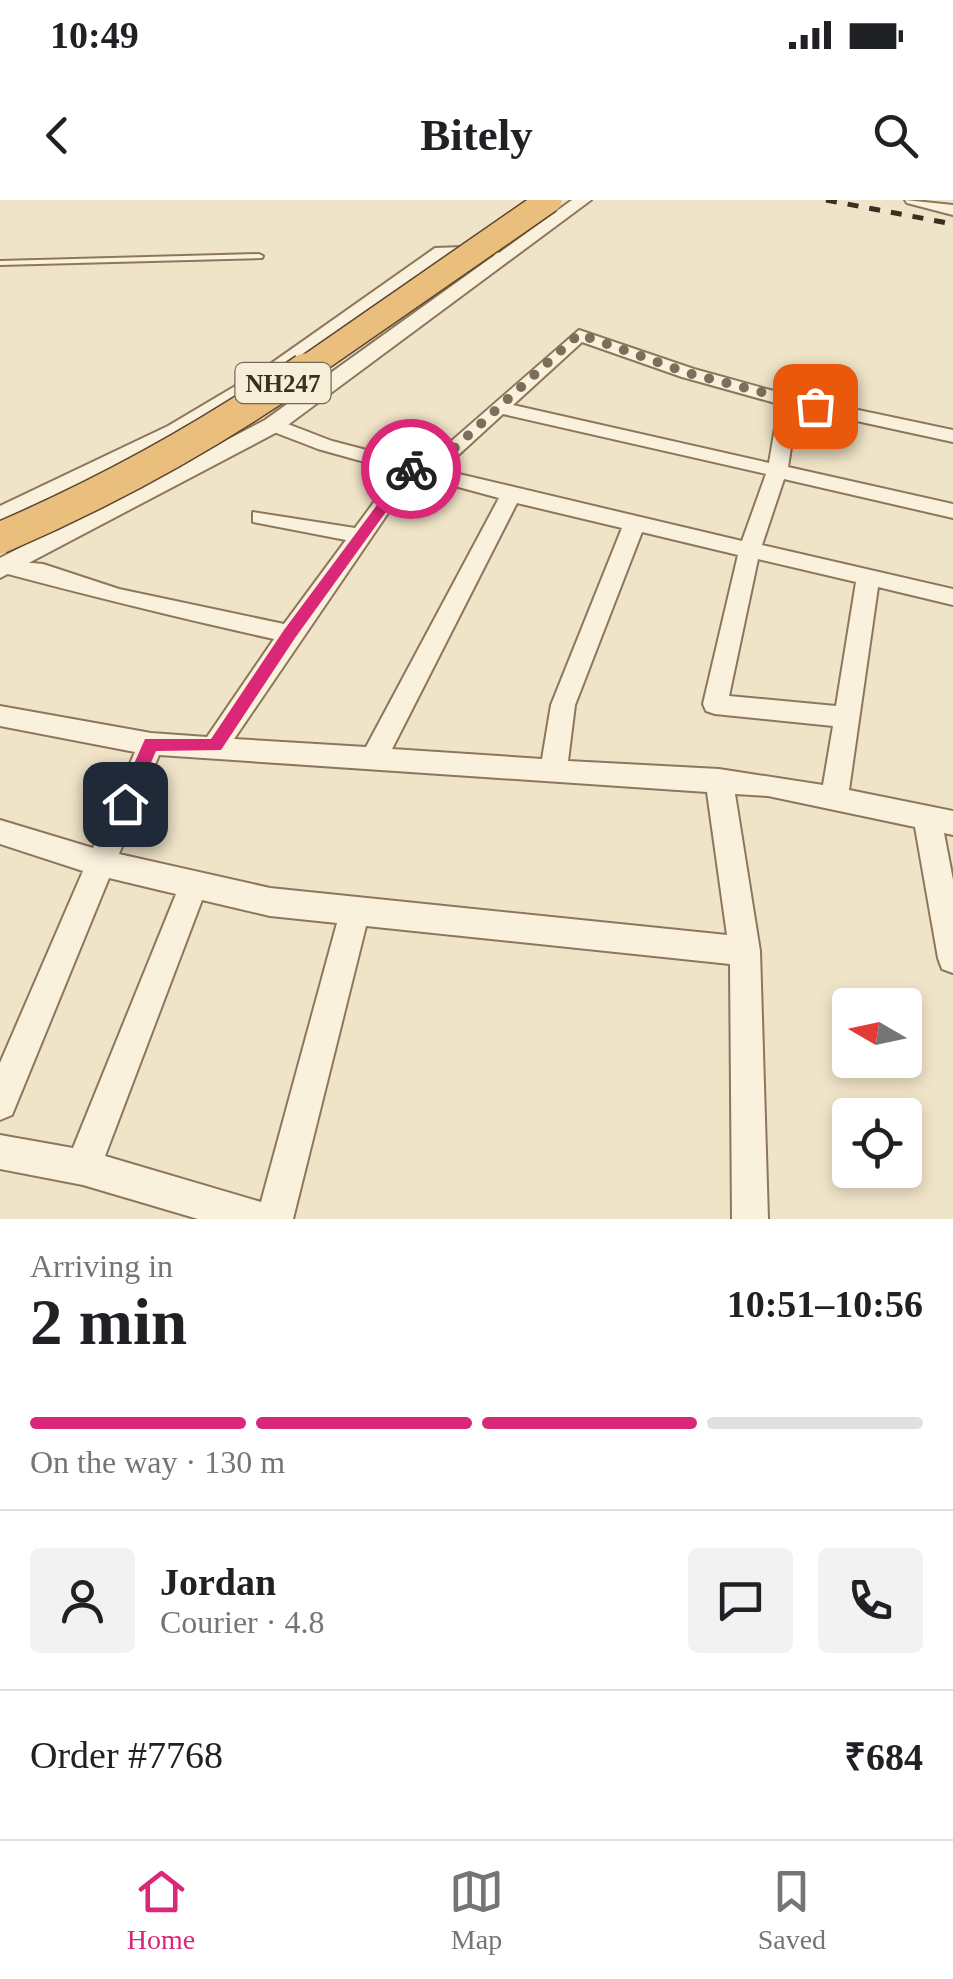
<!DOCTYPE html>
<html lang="en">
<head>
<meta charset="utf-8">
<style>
	:root { --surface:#fff; --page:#f2f2f2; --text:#202124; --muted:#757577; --line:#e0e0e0; --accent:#db2777 }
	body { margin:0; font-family:"Times New Roman",serif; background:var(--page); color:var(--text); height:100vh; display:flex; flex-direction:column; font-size:38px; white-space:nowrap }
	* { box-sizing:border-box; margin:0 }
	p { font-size:32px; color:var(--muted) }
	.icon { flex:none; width:55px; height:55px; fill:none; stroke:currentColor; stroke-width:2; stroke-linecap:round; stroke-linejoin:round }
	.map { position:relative; height:1019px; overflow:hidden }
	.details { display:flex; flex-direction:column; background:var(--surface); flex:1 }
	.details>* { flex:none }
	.needle { width:65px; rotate:279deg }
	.tools { position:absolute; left:832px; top:788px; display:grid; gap:20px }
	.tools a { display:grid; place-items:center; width:90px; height:90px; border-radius:10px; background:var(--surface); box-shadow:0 5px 15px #0003; font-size:50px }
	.pin { position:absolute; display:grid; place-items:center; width:85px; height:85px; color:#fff; margin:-42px; border-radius:20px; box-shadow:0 5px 15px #0006 }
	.courier { position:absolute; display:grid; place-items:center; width:100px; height:100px; margin:-50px; border:8px solid #db2777; border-radius:50%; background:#fff; color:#222; box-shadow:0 2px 12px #0007 }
	.head em { font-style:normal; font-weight:700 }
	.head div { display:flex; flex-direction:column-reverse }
	.head { display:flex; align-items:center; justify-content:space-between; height:170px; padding:0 30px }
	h1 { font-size:65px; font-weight:700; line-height:75px }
	.bar { display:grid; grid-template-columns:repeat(4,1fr); gap:15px 10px; align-content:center; height:120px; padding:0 30px }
	.bar i { height:12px; border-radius:8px; background:var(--line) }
	.bar .on { background:var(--accent) }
	.bar p { grid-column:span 4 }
	.line { display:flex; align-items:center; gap:25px; padding:0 30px; border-top:2px solid var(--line) }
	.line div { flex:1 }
	.round { display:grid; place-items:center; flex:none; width:105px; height:105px; border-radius:10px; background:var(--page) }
	.status { display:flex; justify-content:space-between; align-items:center; height:70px; padding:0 50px; background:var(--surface); direction:ltr }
	.status svg { height:28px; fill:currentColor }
	header { display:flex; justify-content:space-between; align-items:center; height:130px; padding:0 30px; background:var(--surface); font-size:45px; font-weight:700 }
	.tab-bar { display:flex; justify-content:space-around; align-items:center; height:140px; border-top:2px solid var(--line); background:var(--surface); font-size:28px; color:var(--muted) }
	.tab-bar a { display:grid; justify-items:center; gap:5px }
	.tab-bar .on { color:var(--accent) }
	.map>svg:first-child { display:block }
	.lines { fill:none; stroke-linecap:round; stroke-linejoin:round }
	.service-casing { stroke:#8d765c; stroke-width:4 }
	.minor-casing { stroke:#8d765c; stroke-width:4 }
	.tertiary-casing { stroke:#8d765c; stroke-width:4 }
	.service { fill:#faf1dc; fill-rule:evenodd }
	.minor { fill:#faf1dc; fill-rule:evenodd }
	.tertiary { fill:#faf1dc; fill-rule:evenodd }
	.rail { stroke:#3d2e20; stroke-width:5; stroke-dasharray:11 11; stroke-linecap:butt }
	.trunk-bridge-far1-casing { stroke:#5b4430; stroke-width:28; stroke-linecap:butt }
	.trunk-bridge-casing { stroke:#5b4430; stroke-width:34; stroke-linecap:butt }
	.trunk-bridge-far1 { stroke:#eabe7c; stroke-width:25 }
	.trunk-bridge { stroke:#eabe7c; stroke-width:31 }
	.route { fill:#db2777 }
	.done { stroke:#7c6e5b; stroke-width:10; stroke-dasharray:0 18 }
	.labels { text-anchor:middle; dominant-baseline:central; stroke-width:9; stroke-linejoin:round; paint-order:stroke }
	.shield { fill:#f7eed8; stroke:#756857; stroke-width:2.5 }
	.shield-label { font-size:25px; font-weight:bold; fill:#3d2e20 }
</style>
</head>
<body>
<div class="status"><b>10:49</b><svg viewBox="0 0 49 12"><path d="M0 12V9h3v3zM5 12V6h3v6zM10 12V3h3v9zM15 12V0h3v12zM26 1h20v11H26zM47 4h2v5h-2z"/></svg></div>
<header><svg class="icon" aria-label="back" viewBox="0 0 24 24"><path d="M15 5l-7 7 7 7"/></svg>Bitely<svg class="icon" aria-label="search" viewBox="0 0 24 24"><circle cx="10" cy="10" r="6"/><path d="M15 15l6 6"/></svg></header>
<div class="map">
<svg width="953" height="1019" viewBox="0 0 953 1019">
	<rect width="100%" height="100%" fill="#f0e4c8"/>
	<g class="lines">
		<!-- service casing -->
		<g class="service-casing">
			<path id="service" d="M259 54 263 56 262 58 0 65V61Z"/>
		</g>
		<!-- minor casing -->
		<g class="minor-casing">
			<path id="minor" d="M579 130 694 169 792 196 953 230V242L797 208 788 267 953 304V318L784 279 762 345 953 389V405L878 387 849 590 953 611V635L944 633 953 680V773L942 769 938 758 915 627 768 596 735 594 760 751 768 1019H732L730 764 366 726 293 1019H198L83 985 0 969V935L73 948 176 694 109 678 12 915 0 920V863L83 671 0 644V620L93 648 135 552 0 526V506L151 533 207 537 274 439C182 419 91 396 0 372V360L43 364 119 389 284 424 346 340 253 322V312L355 328 397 271 318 249 266 229V221H280L332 241 424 265ZM582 142 682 177 779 204 769 263 513 205ZM503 214 766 274 742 341 442 270ZM414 275 499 298 366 547 234 539ZM517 303 622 328 551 505 542 559 392 549ZM642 332 738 355 703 504 706 511 715 514 833 526 823 585 719 569 568 561 575 505ZM758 359 856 382 836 506 729 496ZM159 555 707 592 727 735 270 688 119 654ZM202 700 270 716 337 723 261 1002 105 956Z"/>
		</g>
		<!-- tertiary casing -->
		<g class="tertiary-casing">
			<path id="tertiary" d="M572 0H591L281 230 0 378V358L265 220 495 55 445 57 273 180 184 236 0 324V306L168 226 259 172 435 48 491 46 499 53Z
				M905 0 953 5V15L907 3Z"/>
		</g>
		<!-- service -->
		<use href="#service" class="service"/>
		<!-- minor -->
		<use href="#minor" class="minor"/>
		<!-- tertiary -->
		<use href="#tertiary" class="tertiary"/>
		<!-- rail -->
		<path class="rail" d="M826 0 953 24"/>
		<!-- trunk-bridge-far1 casing -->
		<g class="trunk-bridge-far1-casing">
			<path id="trunk-bridge-far1" d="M301 172 549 0"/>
		</g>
		<!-- trunk-bridge casing -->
		<g class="trunk-bridge-casing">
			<path id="trunk-bridge" d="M0 338C109 291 207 237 305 169"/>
		</g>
		<!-- trunk-bridge-far1 -->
		<use href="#trunk-bridge-far1" class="trunk-bridge-far1"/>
		<!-- trunk-bridge -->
		<use href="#trunk-bridge" class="trunk-bridge"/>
	</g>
	<!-- route -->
	<path class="route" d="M406 266 417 269 295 438 221 550 156 551 131 609H119L116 604 145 539H211L284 430Z"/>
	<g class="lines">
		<!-- done -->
		<path class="done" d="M411 269 427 273 579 134 688 173 815 206"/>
	</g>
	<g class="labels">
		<!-- shield labels -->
		<rect class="shield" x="235.5" y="163" width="95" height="40" rx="8"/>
		<g class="shield-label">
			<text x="283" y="183">NH247</text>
		</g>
	</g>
</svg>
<div class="tools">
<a><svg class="needle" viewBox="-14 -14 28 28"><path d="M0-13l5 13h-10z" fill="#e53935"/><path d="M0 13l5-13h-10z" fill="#757577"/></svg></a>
<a><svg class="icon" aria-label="locate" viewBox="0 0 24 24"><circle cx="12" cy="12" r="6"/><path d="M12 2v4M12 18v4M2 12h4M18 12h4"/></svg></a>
</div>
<div class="pin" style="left:815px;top:206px;background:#ea580c"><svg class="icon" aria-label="bag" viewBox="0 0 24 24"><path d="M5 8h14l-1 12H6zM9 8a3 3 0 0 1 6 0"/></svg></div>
<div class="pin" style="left:125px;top:604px;background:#1f2937"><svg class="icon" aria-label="home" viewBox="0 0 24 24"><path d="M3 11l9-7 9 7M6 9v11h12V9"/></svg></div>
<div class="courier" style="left:411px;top:269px"><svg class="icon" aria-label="bike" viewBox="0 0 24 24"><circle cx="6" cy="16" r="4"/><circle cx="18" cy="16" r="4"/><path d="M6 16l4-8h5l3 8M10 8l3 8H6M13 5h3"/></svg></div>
</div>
<section class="details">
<div class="head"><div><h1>2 min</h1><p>Arriving in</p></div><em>10:51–10:56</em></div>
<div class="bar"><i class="on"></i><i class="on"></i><i class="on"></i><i></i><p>On the way · 130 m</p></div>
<div class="line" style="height:180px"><a class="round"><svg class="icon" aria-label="person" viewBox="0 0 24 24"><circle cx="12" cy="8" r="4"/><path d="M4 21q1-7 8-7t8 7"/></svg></a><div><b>Jordan</b><p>Courier · 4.8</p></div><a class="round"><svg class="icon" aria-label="chat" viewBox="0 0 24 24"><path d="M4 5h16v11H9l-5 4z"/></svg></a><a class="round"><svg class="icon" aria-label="phone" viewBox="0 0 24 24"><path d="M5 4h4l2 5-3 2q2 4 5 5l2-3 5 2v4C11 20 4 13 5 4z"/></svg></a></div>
<div class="line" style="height:130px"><div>Order #7768</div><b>₹684</b></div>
</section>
<nav class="tab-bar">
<a class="on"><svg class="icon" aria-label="home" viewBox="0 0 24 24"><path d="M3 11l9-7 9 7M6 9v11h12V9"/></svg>Home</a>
<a><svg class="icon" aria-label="map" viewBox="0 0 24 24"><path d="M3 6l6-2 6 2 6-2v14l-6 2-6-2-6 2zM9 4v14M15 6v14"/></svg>Map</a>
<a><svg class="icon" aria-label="saved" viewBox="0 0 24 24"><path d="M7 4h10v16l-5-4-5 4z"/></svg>Saved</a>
</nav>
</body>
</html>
